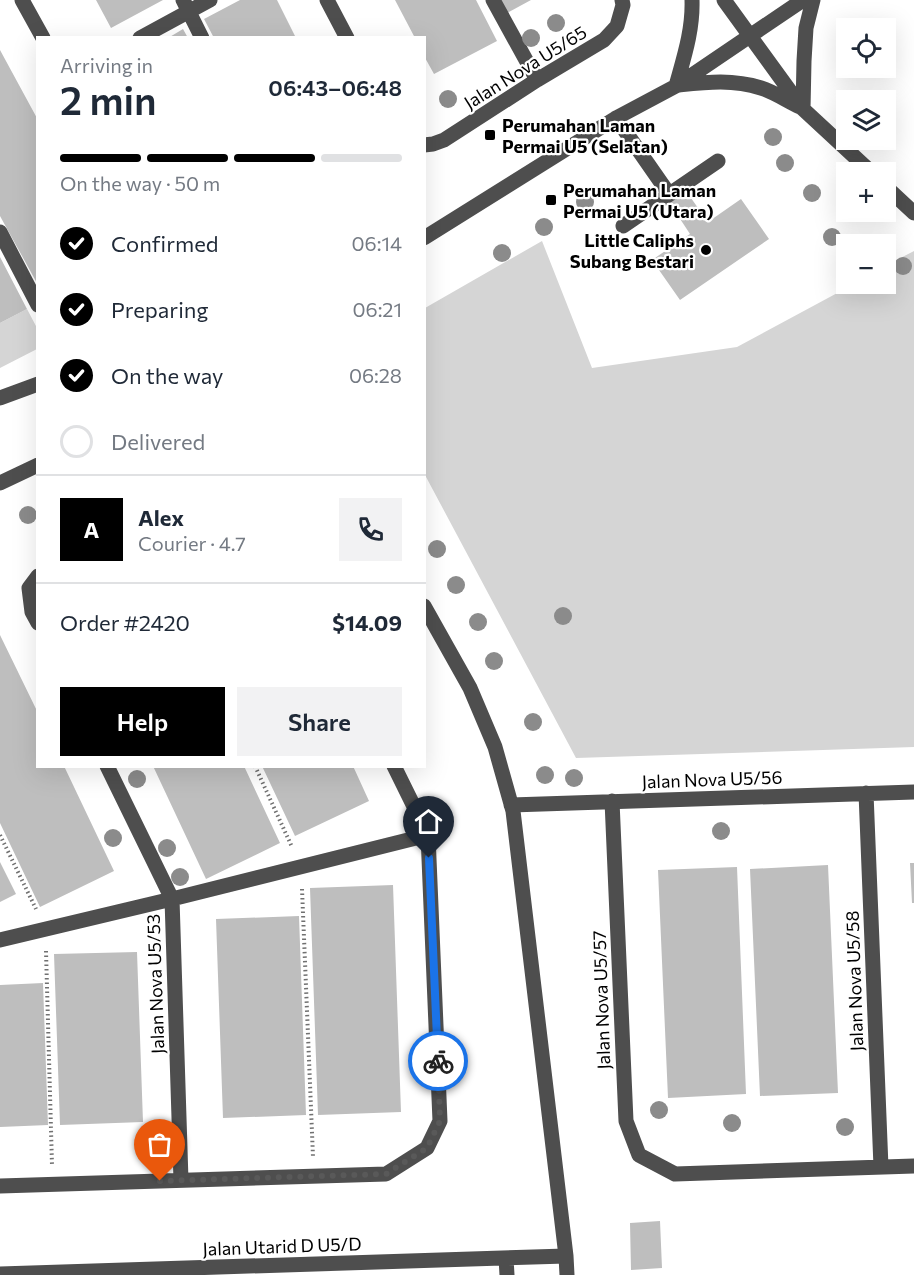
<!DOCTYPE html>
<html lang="en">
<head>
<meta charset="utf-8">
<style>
	:root { --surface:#fff; --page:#f2f2f3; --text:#1f2937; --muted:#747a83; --line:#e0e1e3; --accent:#000 }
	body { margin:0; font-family:Commissioner,sans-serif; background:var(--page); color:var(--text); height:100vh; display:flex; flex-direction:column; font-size:22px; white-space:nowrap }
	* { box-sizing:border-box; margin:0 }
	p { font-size:20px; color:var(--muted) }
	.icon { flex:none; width:33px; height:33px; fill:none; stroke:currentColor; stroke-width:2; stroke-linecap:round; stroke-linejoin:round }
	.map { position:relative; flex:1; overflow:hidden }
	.side { position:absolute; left:36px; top:36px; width:390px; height:732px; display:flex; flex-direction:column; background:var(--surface); border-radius:0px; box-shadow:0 6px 24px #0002 }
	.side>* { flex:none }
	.fabs { position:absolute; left:836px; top:18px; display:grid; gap:12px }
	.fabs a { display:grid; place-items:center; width:60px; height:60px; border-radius:0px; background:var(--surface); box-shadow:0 6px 24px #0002; font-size:30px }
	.pin { position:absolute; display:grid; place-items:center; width:51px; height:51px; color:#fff; margin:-62px -26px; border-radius:50% 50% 50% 0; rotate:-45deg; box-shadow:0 0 6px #0007 }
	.pin .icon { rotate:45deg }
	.courier { position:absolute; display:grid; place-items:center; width:60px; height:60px; margin:-30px; border:4px solid #1a73e8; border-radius:50%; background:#fff; color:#222; box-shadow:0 2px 8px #0007 }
	.summary em { font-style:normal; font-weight:600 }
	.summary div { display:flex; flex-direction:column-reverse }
	.summary { display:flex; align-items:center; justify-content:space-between; height:102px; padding:0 24px }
	h1 { font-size:39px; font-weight:600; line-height:45px }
	.bar { display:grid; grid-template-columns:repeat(4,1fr); gap:9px 6px; align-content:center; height:72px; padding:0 24px }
	.bar i { height:8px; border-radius:4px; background:var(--line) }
	.bar .active { background:var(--accent) }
	.bar p { grid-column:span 4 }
	.line { display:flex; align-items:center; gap:15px; padding:0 24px; border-top:2px solid var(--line) }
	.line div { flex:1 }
	.round { display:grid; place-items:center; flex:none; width:63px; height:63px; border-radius:0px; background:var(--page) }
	ol { padding:0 24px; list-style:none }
	li { display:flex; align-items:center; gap:18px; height:66px }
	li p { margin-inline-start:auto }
	li .icon { padding:6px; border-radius:50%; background:var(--accent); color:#fff; stroke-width:4 }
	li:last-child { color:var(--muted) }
	li i { width:33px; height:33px; border:3px solid var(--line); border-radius:50% }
	.primary-button { display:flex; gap:12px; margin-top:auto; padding:12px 24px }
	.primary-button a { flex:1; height:69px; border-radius:0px; background:var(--accent); color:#fff; font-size:24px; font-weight:600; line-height:69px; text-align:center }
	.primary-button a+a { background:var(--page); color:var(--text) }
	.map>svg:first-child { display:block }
	.green { fill:#d5d5d5 }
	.building { fill:#bebebe }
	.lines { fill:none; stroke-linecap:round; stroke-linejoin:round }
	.path { stroke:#707070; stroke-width:4; stroke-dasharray:1.5 3; stroke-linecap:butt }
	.minor { stroke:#4e4e4e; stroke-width:15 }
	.tree { fill:#8b8b8b }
	.done { stroke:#595959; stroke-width:6; stroke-dasharray:0 10.8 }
	.route { stroke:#1a73e8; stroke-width:8 }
	.poi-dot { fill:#000; stroke:#fff; stroke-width:2 }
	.labels { text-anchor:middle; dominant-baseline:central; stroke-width:4.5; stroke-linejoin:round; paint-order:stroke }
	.street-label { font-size:18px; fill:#000; stroke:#fff }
	.poi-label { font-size:18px; font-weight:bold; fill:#000; stroke:#fff; text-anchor:start }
</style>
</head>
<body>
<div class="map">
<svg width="914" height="1275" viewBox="0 0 914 1275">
	<rect width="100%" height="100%" fill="#fff"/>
	<!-- green -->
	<path class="green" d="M542 241 592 368 737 347 854 284H885V266L914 251V747L576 758 425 475V308Z
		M27 309 37 328V349L0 368V323Z"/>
	<!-- building -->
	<path class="building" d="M96 0H163L111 28Z
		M240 0H277L296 38H214L204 19Z
		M395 0H476L497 41 434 74 424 56V38H415Z
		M500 0H531L507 13Z
		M183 29 188 38H168Z
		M0 50 38 120V285L0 216Z
		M686 191 708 222 741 199 769 239 680 300 652 260 690 234 669 202Z
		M0 257 27 309 0 323Z
		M0 635 38 713V766H64L114 871 40 907 0 823Z
		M153 766H244L280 843 206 879Z
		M262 766H353L369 801 295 836Z
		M0 862 16 894 0 902Z
		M910 863H914V903H912Z
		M828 865 838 1093 760 1096 750 869Z
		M737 867 746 1094 668 1098 658 870Z
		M393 885 401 1112 318 1115 310 888Z
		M299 916 306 1115 223 1118 216 919Z
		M137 952 143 1122 60 1125 54 954Z
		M43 983 48 1125 0 1127V985Z
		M660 1221 662 1268 631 1270 630 1223Z"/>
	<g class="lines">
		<!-- path -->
		<path class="path" d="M255 766 292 847
			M0 835 36 909
			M302 889 313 1157
			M46 951 52 1165"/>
		<!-- minor -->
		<path class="minor" d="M22 0 43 38
			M183 0 202 38
			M327 0 347 38
			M493 0 537 80
			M724 0 803 109 871 172
			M140 38 210 0
			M679 85C707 82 733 79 761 88 774 92 787 101 800 107
			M676 86C684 57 693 30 692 0
			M803 109 804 61 806 28 813 0
			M616 118 669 194
			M424 145 433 144 444 140 537 80 604 40 617 26 623 5 622 0
			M885 186 914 213
			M623 226 718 161
			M0 232 38 305
			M424 238 616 118 676 86 803 0
			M0 398 38 384
			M0 483 38 465
			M38 576 29 588 32 612 38 623
			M424 606 470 688 495 747 513 811 566 1256 567 1275
			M107 766 172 899 181 1180
			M866 793 881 1167
			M612 801 626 1121 639 1155 675 1174 914 1166
			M511 805 914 792
			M0 940 172 899 428 835
			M0 1186 386 1174 427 1148 440 1121 428 835 394 766
			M506 1258 507 1275
			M0 1274 566 1256"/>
	</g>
	<!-- trees -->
	<g class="tree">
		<circle cx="556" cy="23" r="9"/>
		<circle cx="531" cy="38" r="9"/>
		<circle cx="448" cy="99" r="9"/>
		<circle cx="773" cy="137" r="9"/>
		<circle cx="785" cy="163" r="9"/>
		<circle cx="812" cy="193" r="9"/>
		<circle cx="585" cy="202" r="9"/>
		<circle cx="544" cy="227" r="9"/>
		<circle cx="832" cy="237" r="9"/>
		<circle cx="502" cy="253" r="9"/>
		<circle cx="903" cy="266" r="9"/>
		<circle cx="28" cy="515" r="9"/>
		<circle cx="437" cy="549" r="9"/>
		<circle cx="456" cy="585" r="9"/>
		<circle cx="563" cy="616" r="9"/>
		<circle cx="478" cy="622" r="9"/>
		<circle cx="494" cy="661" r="9"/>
		<circle cx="533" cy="722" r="9"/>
		<circle cx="545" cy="775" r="9"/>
		<circle cx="574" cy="778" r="9"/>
		<circle cx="137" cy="779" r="9"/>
		<circle cx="721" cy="831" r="9"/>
		<circle cx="113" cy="838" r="9"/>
		<circle cx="167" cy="848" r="9"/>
		<circle cx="180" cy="877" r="9"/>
		<circle cx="659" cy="1110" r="9"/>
		<circle cx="732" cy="1123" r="9"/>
		<circle cx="845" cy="1127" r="9"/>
	</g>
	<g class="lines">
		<!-- done -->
		<path class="done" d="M160 1181 386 1174 427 1148 440 1121 438 1061"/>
		<!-- route -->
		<path class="route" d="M429 858 438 1061"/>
	</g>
	<!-- markers -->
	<g class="poi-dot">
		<rect x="484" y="129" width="12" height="12" rx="3"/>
		<rect x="545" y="194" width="12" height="12" rx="3"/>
		<circle cx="706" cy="250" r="6"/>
	</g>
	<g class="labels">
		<!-- street labels -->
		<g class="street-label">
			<text transform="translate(525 67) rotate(-32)">Jalan Nova U5/65</text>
			<text transform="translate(712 779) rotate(-2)">Jalan Nova U5/56</text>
			<text transform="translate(854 981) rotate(-92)">Jalan Nova U5/58</text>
			<text transform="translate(155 984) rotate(-92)">Jalan Nova U5/53</text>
			<text transform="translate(601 1000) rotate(-92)">Jalan Nova U5/57</text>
			<text transform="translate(282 1246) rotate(-2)">Jalan Utarid D U5/D</text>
		</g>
		<!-- poi labels -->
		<g class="poi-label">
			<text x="502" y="125">Perumahan Laman<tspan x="502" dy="21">Permai U5 (Selatan)</tspan></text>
			<text x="563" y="190">Perumahan Laman<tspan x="563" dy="21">Permai U5 (Utara)</tspan></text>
			<text x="694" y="240" text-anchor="end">Little Caliphs<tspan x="694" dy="21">Subang Bestari</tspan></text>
		</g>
	</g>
</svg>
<div class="fabs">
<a><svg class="icon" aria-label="locate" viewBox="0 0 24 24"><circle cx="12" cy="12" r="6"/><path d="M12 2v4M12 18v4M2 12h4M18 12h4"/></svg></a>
<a><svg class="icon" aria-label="layers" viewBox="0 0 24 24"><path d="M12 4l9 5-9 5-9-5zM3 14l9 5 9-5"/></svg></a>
<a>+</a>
<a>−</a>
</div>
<div class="pin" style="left:160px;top:1181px;background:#ea580c"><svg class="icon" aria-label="bag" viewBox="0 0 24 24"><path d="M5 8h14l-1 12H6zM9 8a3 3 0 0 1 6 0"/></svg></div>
<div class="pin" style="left:429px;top:858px;background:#1f2937"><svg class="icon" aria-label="home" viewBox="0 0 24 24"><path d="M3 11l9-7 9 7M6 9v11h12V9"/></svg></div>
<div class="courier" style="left:438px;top:1061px"><svg class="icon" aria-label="bike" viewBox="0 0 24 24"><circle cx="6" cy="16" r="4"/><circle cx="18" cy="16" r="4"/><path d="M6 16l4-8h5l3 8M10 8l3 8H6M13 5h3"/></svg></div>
<section class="side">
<div class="summary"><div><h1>2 min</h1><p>Arriving in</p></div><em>06:43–06:48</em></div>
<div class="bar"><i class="active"></i><i class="active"></i><i class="active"></i><i></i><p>On the way · 50 m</p></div>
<ol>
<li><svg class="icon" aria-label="check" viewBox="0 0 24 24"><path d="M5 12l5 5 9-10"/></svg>Confirmed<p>06:14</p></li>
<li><svg class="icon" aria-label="check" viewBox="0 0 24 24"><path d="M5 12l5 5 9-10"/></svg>Preparing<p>06:21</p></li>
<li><svg class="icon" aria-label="check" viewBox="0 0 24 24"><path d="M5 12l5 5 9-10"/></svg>On the way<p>06:28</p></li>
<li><i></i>Delivered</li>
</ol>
<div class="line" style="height:108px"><b class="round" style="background:var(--accent);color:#fff">A</b><div><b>Alex</b><p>Courier · 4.7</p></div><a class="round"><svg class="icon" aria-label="phone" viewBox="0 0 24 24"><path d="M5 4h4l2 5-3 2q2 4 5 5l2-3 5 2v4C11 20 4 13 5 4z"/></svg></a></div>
<div class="line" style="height:78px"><div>Order #2420</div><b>$14.09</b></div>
<div class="primary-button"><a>Help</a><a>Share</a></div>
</section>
</div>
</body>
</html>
